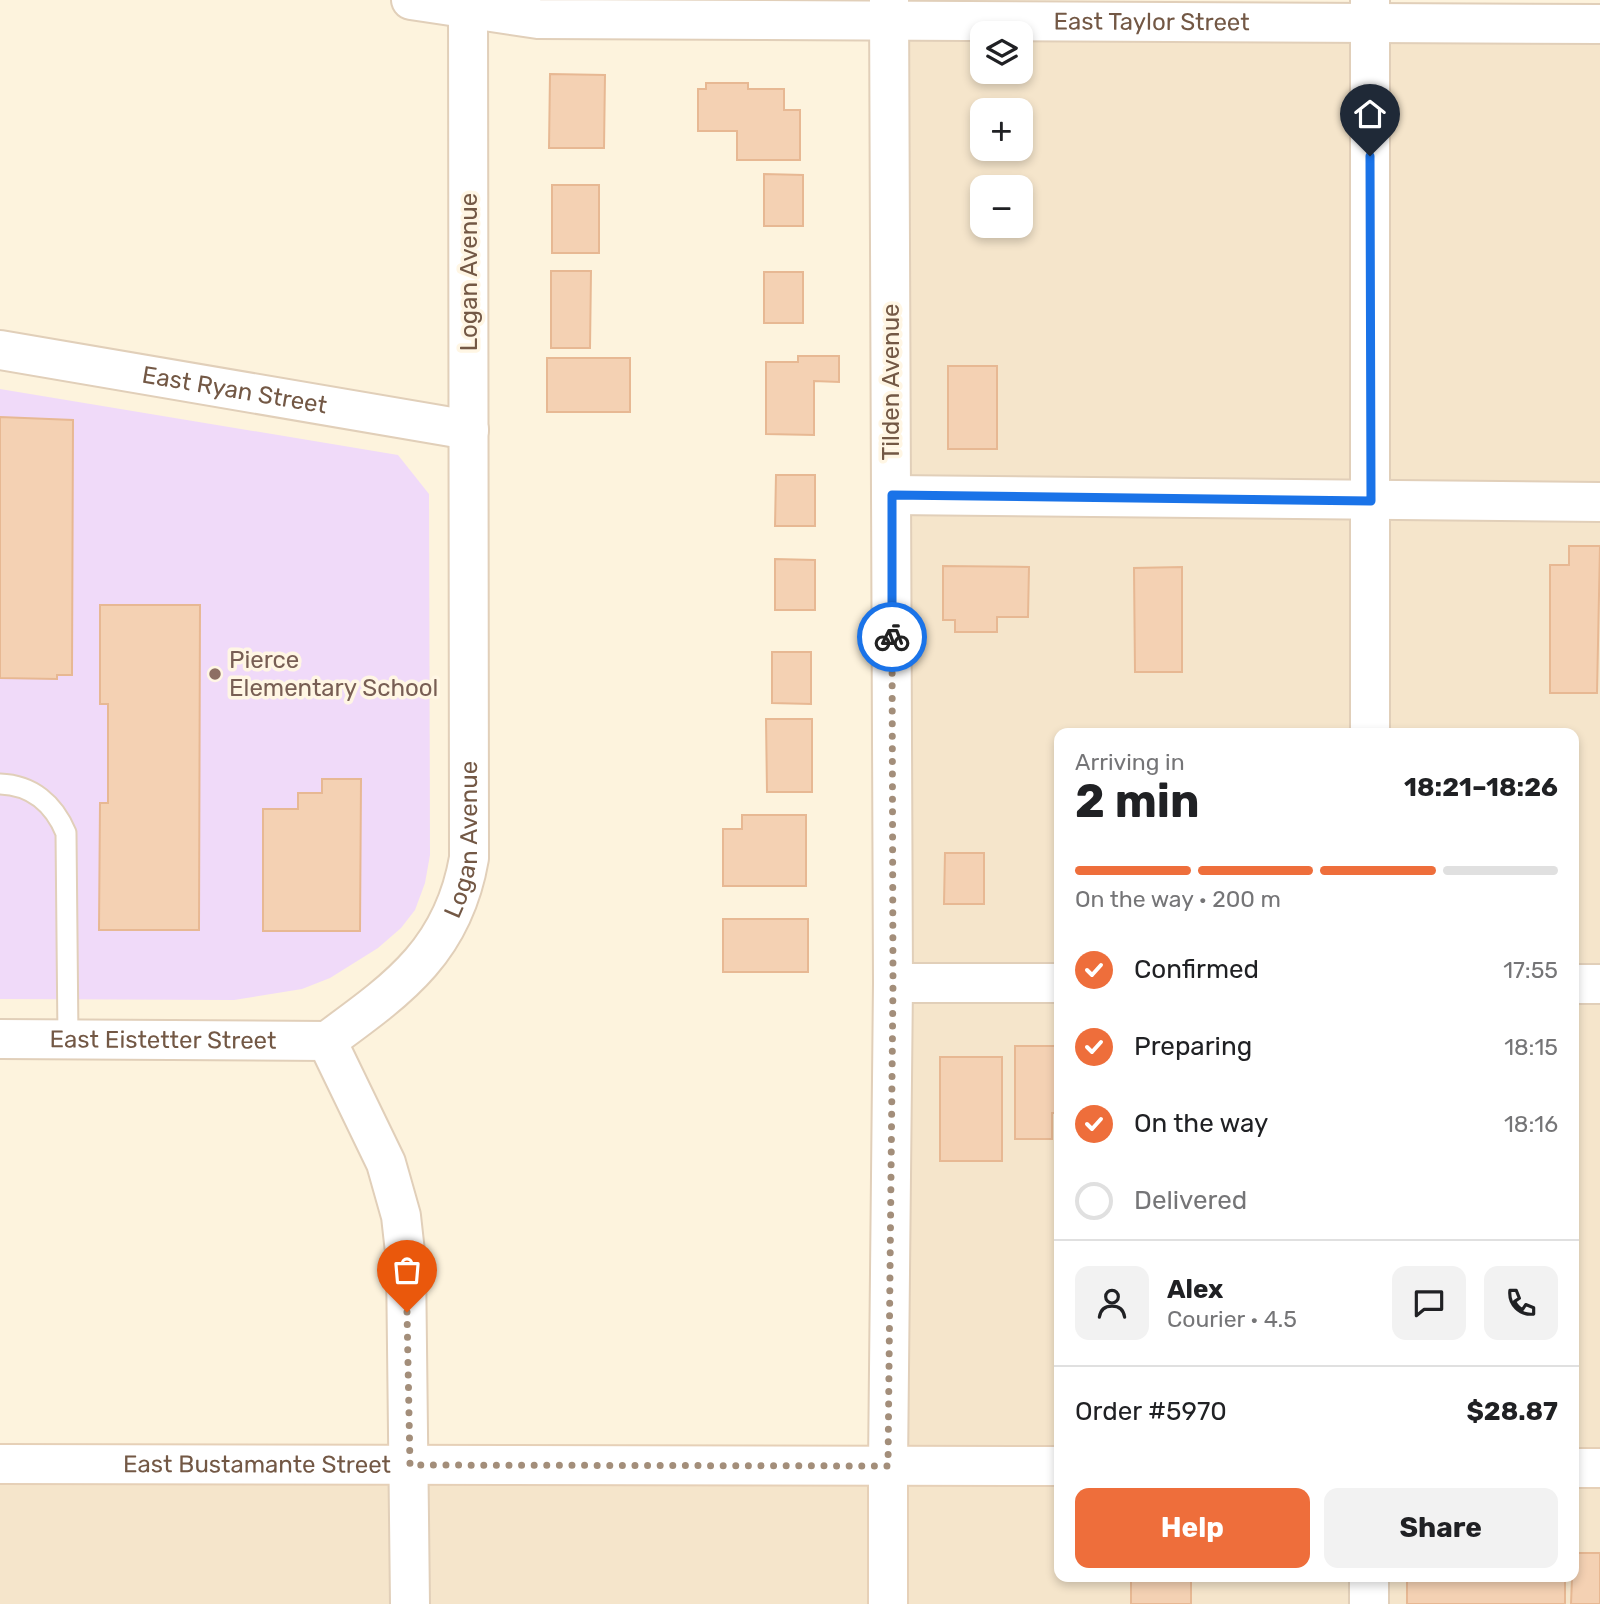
<!DOCTYPE html>
<html lang="en">
<head>
<meta charset="utf-8">
<style>
	:root { --surface:#fff; --page:#f2f2f2; --text:#202124; --muted:#757577; --line:#e0e0e0; --accent:#ee6e3b }
	body { margin:0; font-family:Rubik,sans-serif; background:var(--page); color:var(--text); height:100vh; display:flex; flex-direction:column; font-size:26px; white-space:nowrap }
	* { box-sizing:border-box; margin:0 }
	p { font-size:23px; color:var(--muted) }
	.icon { flex:none; width:38px; height:38px; fill:none; stroke:currentColor; stroke-width:2; stroke-linecap:round; stroke-linejoin:round }
	.map { position:relative; flex:1; overflow:hidden }
	.details { position:absolute; left:1054px; top:728px; width:525px; height:854px; display:flex; flex-direction:column; background:var(--surface); border-radius:14px; box-shadow:0 4px 10px #0003 }
	.details>* { flex:none }
	.fabs { position:absolute; left:970px; top:21px; display:grid; gap:14px }
	.fabs a { display:grid; place-items:center; width:63px; height:63px; border-radius:14px; background:var(--surface); box-shadow:0 4px 10px #0003; font-size:35px }
	.pin { position:absolute; display:grid; place-items:center; width:60px; height:60px; color:#fff; margin:-72px -30px; border-radius:50% 50% 50% 0; rotate:-45deg; box-shadow:0 0 7px #0007 }
	.pin .icon { rotate:45deg }
	.courier { position:absolute; display:grid; place-items:center; width:70px; height:70px; margin:-35px; border:5px solid #1a73e8; border-radius:50%; background:#fff; color:#222; box-shadow:0 2px 9px #0007 }
	.overview em { font-style:normal; font-weight:700 }
	.overview div { display:flex; flex-direction:column-reverse }
	.overview { display:flex; align-items:center; justify-content:space-between; height:119px; padding:0 21px }
	h1 { font-size:46px; font-weight:700; line-height:52px }
	.bar { display:grid; grid-template-columns:repeat(4,1fr); gap:10px 7px; align-content:center; height:84px; padding:0 21px }
	.bar i { height:9px; border-radius:5px; background:var(--line) }
	.bar .active { background:var(--accent) }
	.bar p { grid-column:span 4 }
	.line { display:flex; align-items:center; gap:18px; padding:0 21px; border-top:2px solid var(--line) }
	.line div { flex:1 }
	.round { display:grid; place-items:center; flex:none; width:74px; height:74px; border-radius:14px; background:var(--page) }
	ol { padding:0 21px; list-style:none }
	li { display:flex; align-items:center; gap:21px; height:77px }
	li p { margin-inline-start:auto }
	li .icon { padding:7px; border-radius:50%; background:var(--accent); color:#fff; stroke-width:4 }
	li:last-child { color:var(--muted) }
	li i { width:38px; height:38px; border:4px solid var(--line); border-radius:50% }
	.button { display:flex; gap:14px; margin-top:auto; padding:14px 21px }
	.button a { flex:1; height:80px; border-radius:14px; background:var(--accent); color:#fff; font-size:28px; font-weight:700; line-height:80px; text-align:center }
	.button a+a { background:var(--page); color:var(--text) }
	.map>svg:first-child { display:block }
	.residential { fill:#f5e5cb; fill-rule:evenodd }
	.education { fill:#f0daf9 }
	.building { fill:#f4d1b3; stroke:#e7b893; stroke-width:2 }
	.lines { fill:none; stroke-linecap:round; stroke-linejoin:round }
	.lane-casing { stroke:#e1cfb9; stroke-width:23 }
	.street-casing { stroke:#e1cfb9; stroke-width:42 }
	.secondary-casing { stroke:#e6d0b7; stroke-width:42 }
	.lane { stroke:#fff; stroke-width:19 }
	.street { stroke:#fff; stroke-width:38 }
	.secondary { stroke:#fff; stroke-width:38 }
	.done { stroke:#a38e7a; stroke-width:7; stroke-dasharray:0 12.6 }
	.route { stroke:#1a73e8; stroke-width:9 }
	.education-dot { fill:#8d6e63; stroke:#fff6e4; stroke-width:2.5 }
	.labels { text-anchor:middle; dominant-baseline:central; stroke-width:7; stroke-linejoin:round; paint-order:stroke }
	.street-label { font-size:24px; fill:#735845; stroke:#fff6e4 }
	.education-label { font-size:24px; fill:#785e54; stroke:#fff6e4; text-anchor:start }
</style>
</head>
<body>
<div class="map">
<svg width="1600" height="1604" viewBox="0 0 1600 1604">
	<rect width="100%" height="100%" fill="#fdf3dd"/>
	<!-- residential -->
	<path class="residential" d="M889 19 1600 24V1604H0V1464L888 1466ZM982 33H1020V72H982ZM982 110H1020V149H982ZM982 187H1020V226H982ZM1059 733H1573V1577H1059Z"/>
	<!-- education -->
	<path class="education" d="M0 389 398 455 429 494 430 855 425 883 415 910 401 928 378 948 330 978 302 989 234 1000 0 999Z"/>
	<!-- building -->
	<path class="building" d="M550 74 605 75 604 148H549Z
		M706 83H748V89H784V110H800V160H737V131H698V89H706Z
		M764 174 803 175V226H764Z
		M552 185H599V253H552Z
		M551 271H591L590 348H551Z
		M764 272H803V323H764Z
		M798 356H839V382L814 381V435L766 434V362H798Z
		M547 358H630V412H547Z
		M948 366H997V449H948Z
		M0 417 73 420 72 675H57V679L0 678Z
		M776 475H815V526H775Z
		M1569 546H1600L1597 693H1550V565H1569Z
		M775 559 815 560V610H775Z
		M943 566 1029 567 1028 617H997V632H955V620H943Z
		M1182 567V672H1135L1134 568Z
		M100 605H200L199 930H99L100 803H108V704H100Z
		M772 652H811V704L772 703Z
		M766 719H812V792H767Z
		M322 779H361L360 931H263V809H298V793H322Z
		M742 815H806V886H723V829H742Z
		M945 853H984V904H944Z
		M723 919H808V972H723Z
		M1015 1046H1059V1113H1052V1139H1015Z
		M940 1057H1002V1161H940Z
		M1573 1553H1600V1604H1571Z
		M1131 1577H1191V1604H1131Z
		M1407 1577H1565V1604H1407Z"/>
	<g class="lines">
		<!-- lane casing -->
		<g class="lane-casing">
			<path id="lane" d="M0 784C32 785 54 804 66 833L68 1039"/>
		</g>
		<!-- street casing -->
		<g class="street-casing">
			<g id="street">
				<path id="s1" d="M411 0 538 19 1600 24"/>
				<path id="s2" d="M0 350 469 430"/>
				<path d="M892 495 1600 502"/>
				<path d="M1370 733V0"/>
				<path d="M893 983H1059"/>
				<path d="M1573 984H1600"/>
				<path id="s3" d="M0 1039 327 1041"/>
				<path d="M888 1466 893 983 889 0"/>
				<path id="s4" d="M410 1604 406 1261 401 1216 386 1163 327 1041C398 989 453 951 469 858L468 0"/>
				<path d="M1369 1604V1577"/>
			</g>
		</g>
		<!-- secondary casing -->
		<g class="secondary-casing">
			<g id="secondary">
				<path id="s5" d="M0 1464 1059 1466"/>
				<path d="M1573 1468H1600"/>
				<path d="M888 1604V1466"/>
			</g>
		</g>
		<!-- lane -->
		<use href="#lane" class="lane"/>
		<!-- street -->
		<use href="#street" class="street"/>
		<!-- secondary -->
		<use href="#secondary" class="secondary"/>
	</g>
	<g class="lines">
		<!-- done -->
		<path class="done" d="M407 1312 410 1465 888 1466 893 983 892 637"/>
		<!-- route -->
		<path class="route" d="M892 637V495L1371 501 1370 156"/>
	</g>
	<!-- markers -->
	<circle class="education-dot" cx="215" cy="674" r="7"/>
	<g class="labels">
		<!-- street labels -->
		<g class="street-label">
			<text stroke="none"><textPath href="#s1" startOffset="742">East Taylor Street</textPath></text>
			<text transform="translate(469 272) rotate(-90)">Logan Avenue</text>
			<text transform="translate(891 382) rotate(-90)">Tilden Avenue</text>
			<text stroke="none"><textPath href="#s2" startOffset="238">East Ryan Street</textPath></text>
			<text stroke="none"><textPath href="#s4" startOffset="836">Logan Avenue</textPath></text>
			<text stroke="none"><textPath href="#s3" startOffset="163">East Eistetter Street</textPath></text>
			<text stroke="none"><textPath href="#s5" startOffset="257">East Bustamante Street</textPath></text>
		</g>
		<!-- education labels -->
		<g class="education-label">
			<text x="229" y="660">Pierce<tspan x="229" dy="28">Elementary School</tspan></text>
		</g>
	</g>
</svg>
<div class="fabs">
<a><svg class="icon" aria-label="layers" viewBox="0 0 24 24"><path d="M12 4l9 5-9 5-9-5zM3 14l9 5 9-5"/></svg></a>
<a>+</a>
<a>−</a>
</div>
<div class="pin" style="left:407px;top:1312px;background:#ea580c"><svg class="icon" aria-label="bag" viewBox="0 0 24 24"><path d="M5 8h14l-1 12H6zM9 8a3 3 0 0 1 6 0"/></svg></div>
<div class="pin" style="left:1370px;top:156px;background:#1f2937"><svg class="icon" aria-label="home" viewBox="0 0 24 24"><path d="M3 11l9-7 9 7M6 9v11h12V9"/></svg></div>
<div class="courier" style="left:892px;top:637px"><svg class="icon" aria-label="bike" viewBox="0 0 24 24"><circle cx="6" cy="16" r="4"/><circle cx="18" cy="16" r="4"/><path d="M6 16l4-8h5l3 8M10 8l3 8H6M13 5h3"/></svg></div>
<section class="details">
<div class="overview"><div><h1>2 min</h1><p>Arriving in</p></div><em>18:21–18:26</em></div>
<div class="bar"><i class="active"></i><i class="active"></i><i class="active"></i><i></i><p>On the way · 200 m</p></div>
<ol>
<li><svg class="icon" aria-label="check" viewBox="0 0 24 24"><path d="M5 12l5 5 9-10"/></svg>Confirmed<p>17:55</p></li>
<li><svg class="icon" aria-label="check" viewBox="0 0 24 24"><path d="M5 12l5 5 9-10"/></svg>Preparing<p>18:15</p></li>
<li><svg class="icon" aria-label="check" viewBox="0 0 24 24"><path d="M5 12l5 5 9-10"/></svg>On the way<p>18:16</p></li>
<li><i></i>Delivered</li>
</ol>
<div class="line" style="height:126px"><a class="round"><svg class="icon" aria-label="person" viewBox="0 0 24 24"><circle cx="12" cy="8" r="4"/><path d="M4 21q1-7 8-7t8 7"/></svg></a><div><b>Alex</b><p>Courier · 4.5</p></div><a class="round"><svg class="icon" aria-label="chat" viewBox="0 0 24 24"><path d="M4 5h16v11H9l-5 4z"/></svg></a><a class="round"><svg class="icon" aria-label="phone" viewBox="0 0 24 24"><path d="M5 4h4l2 5-3 2q2 4 5 5l2-3 5 2v4C11 20 4 13 5 4z"/></svg></a></div>
<div class="line" style="height:91px"><div>Order #5970</div><b>$28.87</b></div>
<div class="button"><a>Help</a><a>Share</a></div>
</section>
</div>
</body>
</html>
